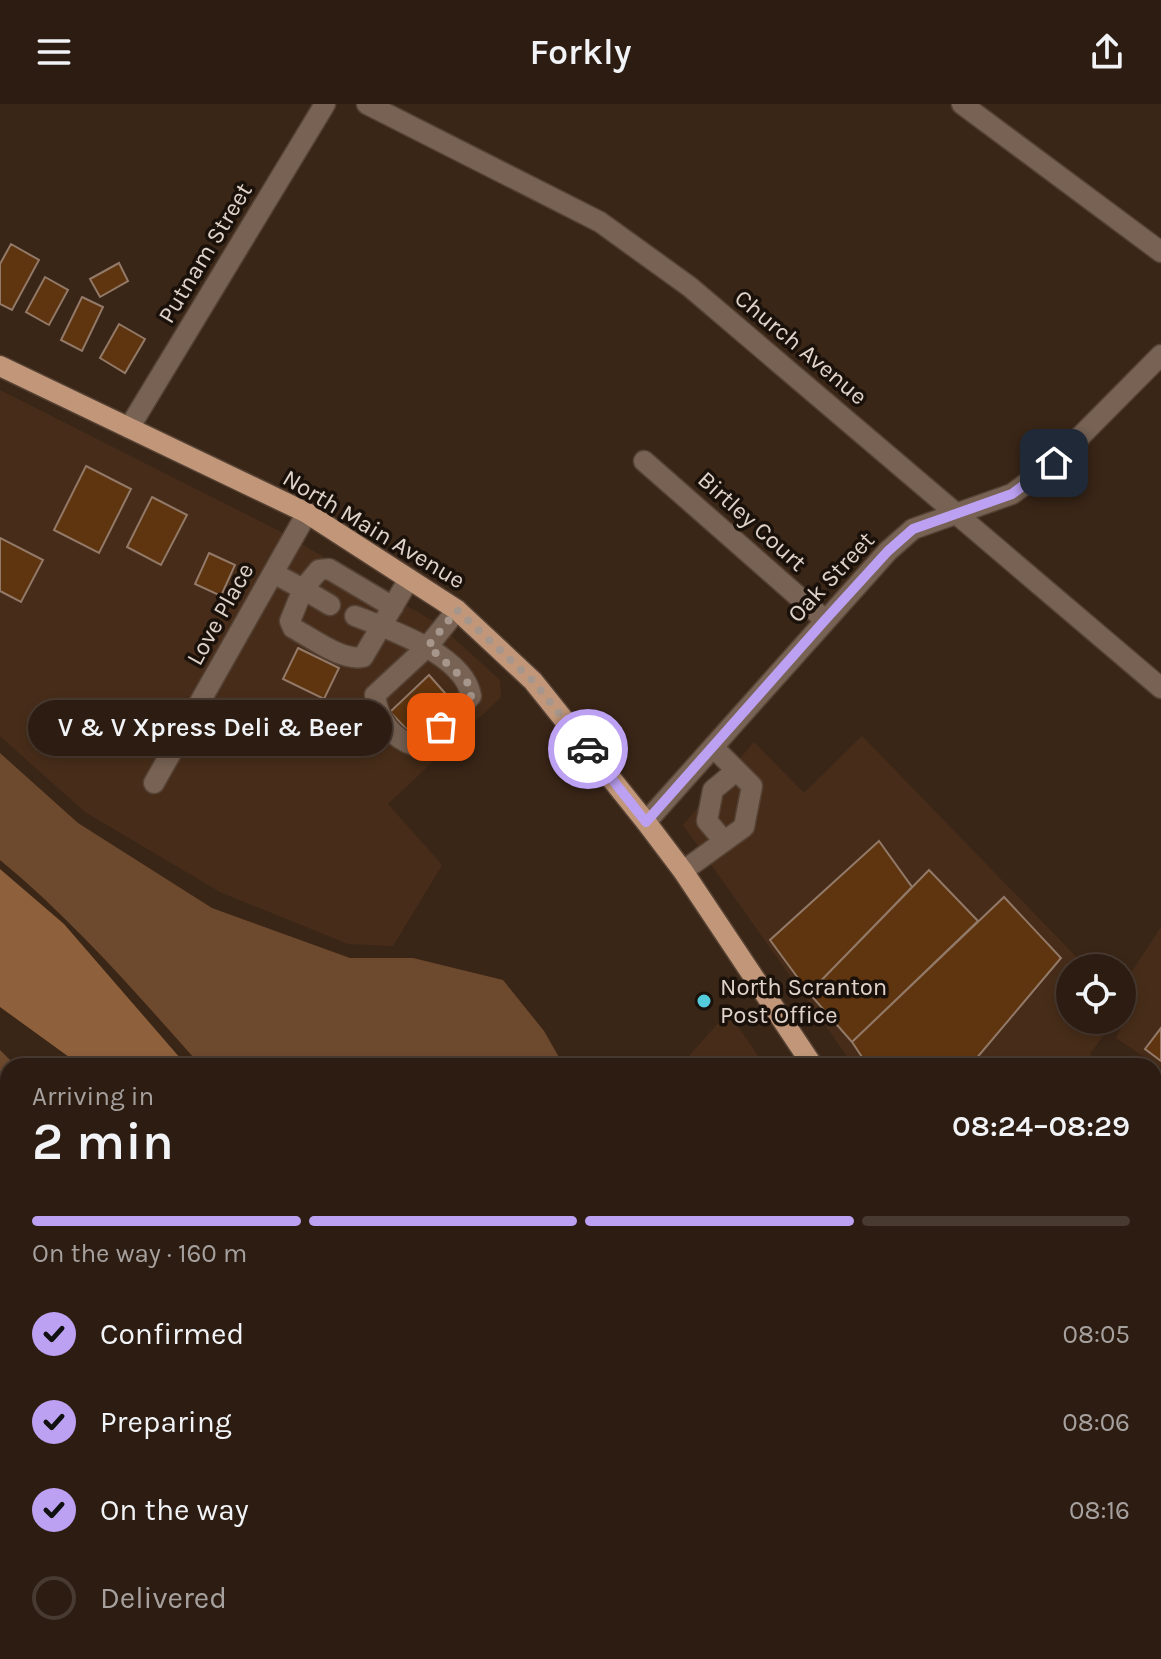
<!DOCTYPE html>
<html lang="en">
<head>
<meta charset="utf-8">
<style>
	:root { --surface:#2c1c11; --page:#34251a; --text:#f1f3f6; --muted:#a6a19f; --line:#483a31; --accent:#bca0f2 }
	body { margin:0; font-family:Karla,sans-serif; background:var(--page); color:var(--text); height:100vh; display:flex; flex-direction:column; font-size:30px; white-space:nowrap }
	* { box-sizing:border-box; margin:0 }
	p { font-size:26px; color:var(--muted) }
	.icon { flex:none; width:44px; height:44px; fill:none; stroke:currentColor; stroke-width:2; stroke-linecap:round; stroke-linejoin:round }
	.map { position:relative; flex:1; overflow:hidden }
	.panel { position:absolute; left:0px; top:954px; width:1162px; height:602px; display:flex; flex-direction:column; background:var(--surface); border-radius:24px 24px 0 0; box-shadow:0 4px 12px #0003,0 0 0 2px var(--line) }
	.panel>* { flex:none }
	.tools { position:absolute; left:1056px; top:850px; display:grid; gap:16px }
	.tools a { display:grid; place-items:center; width:80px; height:80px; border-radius:50%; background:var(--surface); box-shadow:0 4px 12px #0003,0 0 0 2px var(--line); font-size:40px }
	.pin { position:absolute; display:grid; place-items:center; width:68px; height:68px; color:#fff; margin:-34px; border-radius:16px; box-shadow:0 4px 12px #0006 }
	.courier { position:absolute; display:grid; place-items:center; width:80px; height:80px; margin:-40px; border:6px solid #bca0f2; border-radius:50%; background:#fff; color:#222; box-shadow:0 2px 10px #0007 }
	.bubble { position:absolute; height:56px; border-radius:28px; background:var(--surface); box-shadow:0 4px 12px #0003,0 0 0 2px var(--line); font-size:26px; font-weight:600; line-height:56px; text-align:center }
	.overview em { font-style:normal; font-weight:600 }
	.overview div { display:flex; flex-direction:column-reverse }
	.overview { display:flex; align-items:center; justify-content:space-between; height:136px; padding:0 32px }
	h1 { font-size:52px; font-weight:600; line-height:60px }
	.bar { display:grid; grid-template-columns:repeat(4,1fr); gap:12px 8px; align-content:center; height:96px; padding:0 32px }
	.bar i { height:10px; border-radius:6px; background:var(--line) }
	.bar .current { background:var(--accent) }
	.bar p { grid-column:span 4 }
	ol { padding:0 32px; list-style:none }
	li { display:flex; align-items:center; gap:24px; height:88px }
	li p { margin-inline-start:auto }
	li .icon { padding:8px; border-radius:50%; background:var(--accent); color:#111; stroke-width:4 }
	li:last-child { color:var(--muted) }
	li i { width:44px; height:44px; border:4px solid var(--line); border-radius:50% }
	header { display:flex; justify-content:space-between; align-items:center; height:104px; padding:0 32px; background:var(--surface); font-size:36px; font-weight:600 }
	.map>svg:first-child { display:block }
	.built { fill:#472d19 }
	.green { fill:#6d492e }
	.water { fill:#8e603c }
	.building { fill:#5f350f; stroke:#927968; stroke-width:2 }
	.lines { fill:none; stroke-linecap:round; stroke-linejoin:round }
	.minor-casing { stroke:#554234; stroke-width:23 }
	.major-casing { stroke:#554234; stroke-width:23 }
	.path { stroke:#7f6e61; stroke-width:5; stroke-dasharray:6 6; stroke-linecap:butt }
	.minor { stroke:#776253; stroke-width:20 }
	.major { stroke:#c29779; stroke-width:20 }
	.done { stroke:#a6968b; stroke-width:8; stroke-dasharray:0 14.4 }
	.route { stroke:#bca0f2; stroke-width:10 }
	.poi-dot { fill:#53cbdb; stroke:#1a110b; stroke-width:3 }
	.labels { text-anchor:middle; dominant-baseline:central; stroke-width:7; stroke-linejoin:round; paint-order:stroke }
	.street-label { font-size:24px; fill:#e0d3ca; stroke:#1a110b }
	.poi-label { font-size:24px; fill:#e0d3ca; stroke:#1a110b; text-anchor:start }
</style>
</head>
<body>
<header><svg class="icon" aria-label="menu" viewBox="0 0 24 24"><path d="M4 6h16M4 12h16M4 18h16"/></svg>Forkly<svg class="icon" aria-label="share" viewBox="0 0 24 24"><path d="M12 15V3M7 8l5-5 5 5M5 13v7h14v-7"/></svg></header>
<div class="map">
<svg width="1161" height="1555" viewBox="0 0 1161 1555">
	<rect width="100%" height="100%" fill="#3a2617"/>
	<!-- built -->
	<path class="built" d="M0 286 281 428 438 520 500 576 501 593 388 700 442 761 393 842 348 840 220 788 85 708 0 632Z
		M862 632 1087 864H1070V916H1115L1090 950 1100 962H854L683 721 754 638 804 689Z
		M1161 823V964L1116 934 1136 890 1123 881Z
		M728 908 765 962H680Z
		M1161 1288V1435L1154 1416V1306Z
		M930 1548H1136L1140 1555H931Z"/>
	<!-- green -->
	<path class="green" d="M0 649 78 719 212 804 350 854H413L503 876 544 927 564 962H201C138 891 74 817 0 756Z
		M0 946 16 962H8V1307L0 1298Z
		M0 1374 8 1383V1469L0 1481Z
		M231 1548H414L416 1555H237Z
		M607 1548H677L673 1555H610Z
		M694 1548H867V1555H721L720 1552Z"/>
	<!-- water -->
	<path class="water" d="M0 765 64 820 187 962H76L69 953 0 903Z
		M452 1548H593L596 1555H455Z"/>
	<!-- building -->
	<path class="building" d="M11 140 39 156 12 206 0 200V160Z
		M119 159 128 177 100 193 90 175Z
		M45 173 68 186 49 221 26 208Z
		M82 193 103 203 82 247 61 236Z
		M119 220 145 235 125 269 100 254Z
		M86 362 131 385 99 449 54 426Z
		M152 393 187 411 161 461 127 443Z
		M0 434 43 456 21 498 0 487Z
		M209 449 235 461 221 492 195 480Z
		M298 544 339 564 324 595 283 575Z
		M429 571 452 597 414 633 390 608Z
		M879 737 912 783 809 889 770 836Z
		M929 766 978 817 852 938 809 889Z
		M1004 793 1061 854 970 962H868L852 938Z
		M1161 924V957L1145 945Z
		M1161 1336V1403L1155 1393 1157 1350Z"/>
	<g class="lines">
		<!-- minor casing -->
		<g class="minor-casing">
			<path id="minor" d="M367 0 600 118 690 183 1161 584
				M962 0 1161 148
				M129 324 325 0
				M644 357 825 516
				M273 469 303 485 290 517 293 524C312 534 341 557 363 553L409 475
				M330 501 303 485 319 466 329 465 393 503
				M355 512C389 525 465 551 471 592L441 623 416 642C392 635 378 615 375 591L428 542 457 506
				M154 679 307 409
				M646 718 888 447 913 425 1012 390 1054 359 1161 251
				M724 737 707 717 713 686 736 667
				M683 767 744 723 752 682 713 643
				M0 1321 8 1331
				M204 1548 210 1555
				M896 1548V1555"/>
		</g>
		<!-- major casing -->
		<g class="major-casing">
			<path id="major" d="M0 262 307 409 457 506 533 577 646 718 683 767 813 962
				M1154 1172 1161 1162
				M1154 1228 1161 1207
				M1154 1493 1161 1506"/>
		</g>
		<!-- path -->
		<path class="path" d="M0 1009 8 1019
			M0 1130 8 1128
			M0 1242 8 1248
			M8 1253 4 1274 8 1279
			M308 1548 311 1555
			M379 1548 382 1555"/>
		<!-- minor -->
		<use href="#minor" class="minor"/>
		<!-- major -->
		<use href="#major" class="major"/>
	</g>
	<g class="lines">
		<!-- done -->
		<path class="done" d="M441 623 471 592 469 580 428 542 457 506 533 577 588 645"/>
		<!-- route -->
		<path class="route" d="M588 645 646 718 825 516 888 447 913 425 1012 390 1054 359"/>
	</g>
	<!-- markers -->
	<circle class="poi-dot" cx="704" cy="897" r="8"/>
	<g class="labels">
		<!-- street labels -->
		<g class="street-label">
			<text transform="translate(205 149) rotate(-59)">Putnam Street</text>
			<text transform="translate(801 243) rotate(40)">Church Avenue</text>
			<text transform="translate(752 417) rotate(42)">Birtley Court</text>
			<text transform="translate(374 425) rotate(31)">North Main Avenue</text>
			<text transform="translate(831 473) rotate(-47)">Oak Street</text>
			<text transform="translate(220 510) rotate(-61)">Love Place</text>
		</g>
		<!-- poi labels -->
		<g class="poi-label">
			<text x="720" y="883">North Scranton<tspan x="720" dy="28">Post Office</tspan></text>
		</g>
	</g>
</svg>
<div class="tools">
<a><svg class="icon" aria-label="locate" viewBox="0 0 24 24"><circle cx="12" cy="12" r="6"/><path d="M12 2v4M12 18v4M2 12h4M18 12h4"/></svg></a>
</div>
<div class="pin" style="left:441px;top:623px;background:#ea580c"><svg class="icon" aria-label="bag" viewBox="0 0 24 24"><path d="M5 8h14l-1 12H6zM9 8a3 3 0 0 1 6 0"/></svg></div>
<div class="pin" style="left:1054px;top:359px;background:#1f2937"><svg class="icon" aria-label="home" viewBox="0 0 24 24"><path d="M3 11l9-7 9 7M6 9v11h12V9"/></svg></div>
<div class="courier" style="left:588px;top:645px"><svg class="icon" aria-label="car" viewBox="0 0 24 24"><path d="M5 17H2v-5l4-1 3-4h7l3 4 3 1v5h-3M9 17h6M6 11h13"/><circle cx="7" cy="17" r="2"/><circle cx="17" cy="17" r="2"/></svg></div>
<div class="bubble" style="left:28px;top:596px;width:364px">V &amp; V Xpress Deli &amp; Beer</div>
<section class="panel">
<div class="overview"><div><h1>2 min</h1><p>Arriving in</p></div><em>08:24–08:29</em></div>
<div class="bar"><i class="current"></i><i class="current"></i><i class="current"></i><i></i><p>On the way · 160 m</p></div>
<ol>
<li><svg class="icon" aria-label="check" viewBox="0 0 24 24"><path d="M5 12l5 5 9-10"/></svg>Confirmed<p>08:05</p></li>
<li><svg class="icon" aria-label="check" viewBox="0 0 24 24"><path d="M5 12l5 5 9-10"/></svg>Preparing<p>08:06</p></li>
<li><svg class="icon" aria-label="check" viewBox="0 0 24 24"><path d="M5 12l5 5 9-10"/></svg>On the way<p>08:16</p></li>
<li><i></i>Delivered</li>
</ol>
</section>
</div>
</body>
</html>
